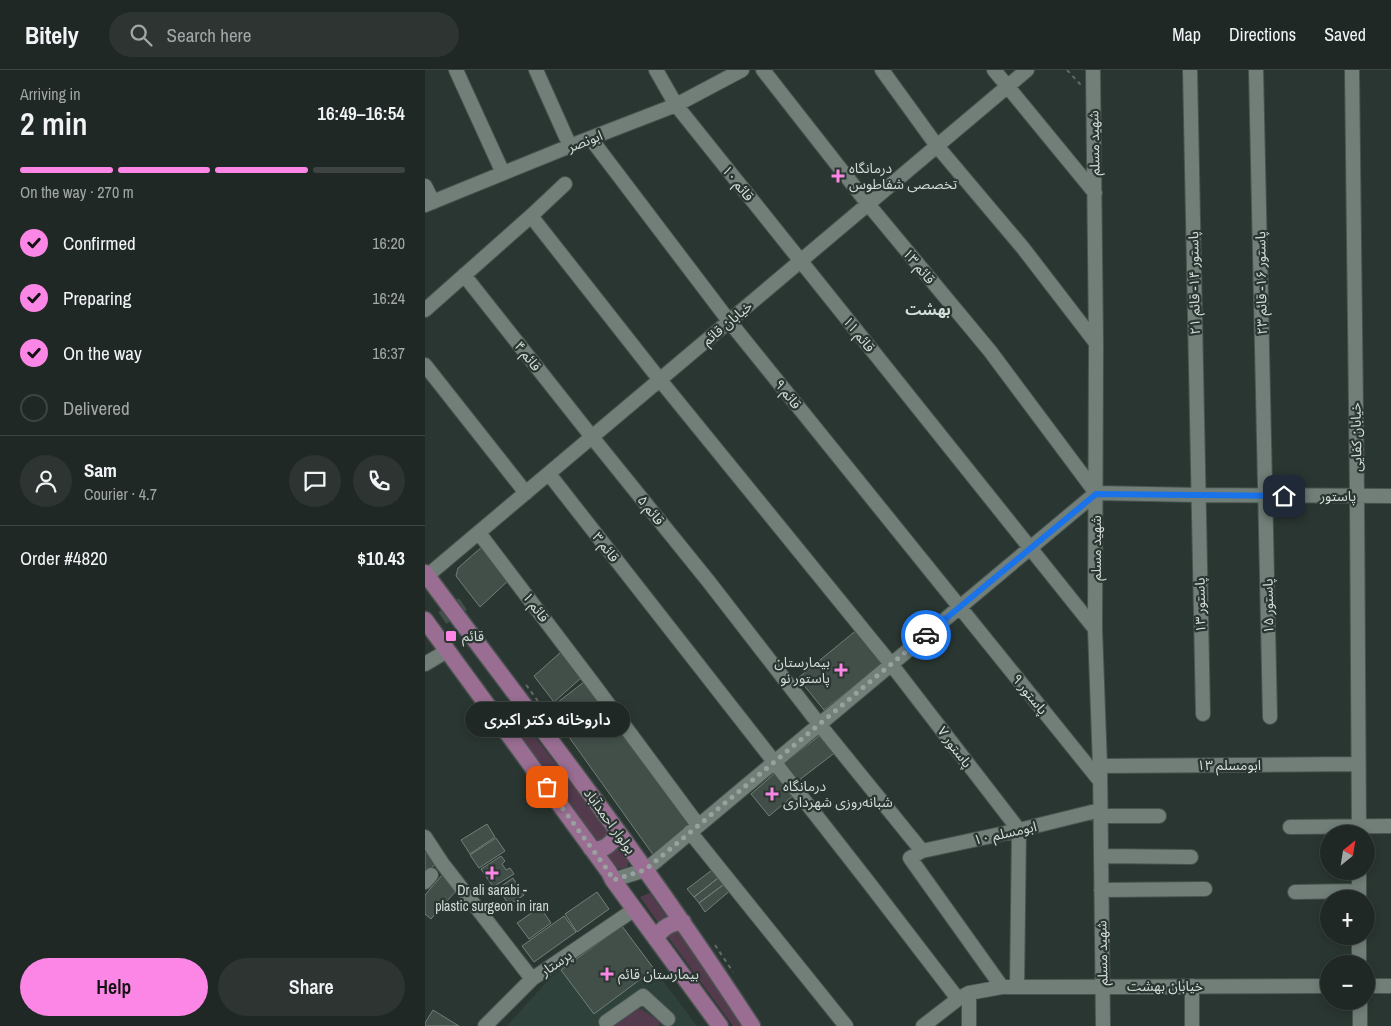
<!DOCTYPE html>
<html lang="en">
<head>
<meta charset="utf-8">
<style>
	:root { --surface:#202825; --page:#2d3432; --text:#f1f3f6; --muted:#a2a6a7; --line:#3d4442; --accent:#fb86e5 }
	body { margin:0; font-family:"Archivo Narrow","Noto Sans Arabic",sans-serif; background:var(--page); color:var(--text); height:100vh; display:flex; flex-direction:column; font-size:19px; white-space:nowrap }
	* { box-sizing:border-box; margin:0 }
	p { font-size:16px; color:var(--muted) }
	.icon { flex:none; width:28px; height:28px; fill:none; stroke:currentColor; stroke-width:2; stroke-linecap:round; stroke-linejoin:round }
	.map { position:relative; flex:1; overflow:hidden }
	.drawer { display:flex; flex-direction:column; background:var(--surface); width:425px }
	.drawer>* { flex:none }
	.needle { width:32px; rotate:30deg }
	.tools { position:absolute; left:895px; top:755px; display:grid; gap:10px }
	.tools a { display:grid; place-items:center; width:55px; height:55px; border-radius:50%; background:var(--surface); box-shadow:0 2px 8px #0003,0 0 0 1px var(--line); font-size:25px }
	.pin { position:absolute; display:grid; place-items:center; width:42px; height:42px; color:#fff; margin:-21px; border-radius:10px; box-shadow:0 2px 8px #0006 }
	.courier { position:absolute; display:grid; place-items:center; width:50px; height:50px; margin:-25px; border:4px solid #1a73e8; border-radius:50%; background:#fff; color:#222; box-shadow:0 1px 6px #0007 }
	.bubble { position:absolute; height:35px; border-radius:18px; background:var(--surface); box-shadow:0 2px 8px #0003,0 0 0 1px var(--line); font-size:16px; font-weight:600; line-height:35px; text-align:center }
	.headline em { font-style:normal; font-weight:600 }
	.headline div { display:flex; flex-direction:column-reverse }
	.headline { display:flex; align-items:center; justify-content:space-between; height:85px; padding:0 20px }
	h1 { font-size:32px; font-weight:600; line-height:38px }
	.bar { display:grid; grid-template-columns:repeat(4,1fr); gap:8px 5px; align-content:center; height:60px; padding:0 20px }
	.bar i { height:6px; border-radius:4px; background:var(--line) }
	.bar .on { background:var(--accent) }
	.bar p { grid-column:span 4 }
	.line { display:flex; align-items:center; gap:12px; padding:0 20px; border-top:1px solid var(--line) }
	.line div { flex:1 }
	.round { display:grid; place-items:center; flex:none; width:52px; height:52px; border-radius:26px; background:var(--page) }
	ol { padding:0 20px; list-style:none }
	li { display:flex; align-items:center; gap:15px; height:55px }
	li p { margin-inline-start:auto }
	li .icon { padding:5px; border-radius:50%; background:var(--accent); color:#111; stroke-width:4 }
	li:last-child { color:var(--muted) }
	li i { width:28px; height:28px; border:2px solid var(--line); border-radius:50% }
	.action { display:flex; gap:10px; margin-top:auto; padding:10px 20px }
	.action a { flex:1; height:58px; border-radius:30px; background:var(--accent); color:#111; font-size:20px; font-weight:600; line-height:58px; text-align:center }
	.action a+a { background:var(--page); color:var(--text) }
	header { display:flex; align-items:center; gap:30px; box-sizing:border-box; height:70px; padding:0 25px; background:var(--surface); border-bottom:1px solid var(--line) }
	header strong { font-size:24px }
	nav { display:flex; gap:28px; margin-inline-start:auto; font-size:18px }
	.search { width:350px; height:45px; background:var(--page); display:flex; align-items:center; gap:12px; box-sizing:border-box; padding:0 18px; border-radius:28px; color:var(--muted); font-size:19px }
	main { display:flex; flex:1; min-height:0 }
	.map>svg:first-child { display:block }
	.built { fill:#2e413a }
	.green { fill:#533b4d }
	.building { fill:#424f49; stroke:#717f79 }
	.lines { fill:none; stroke-linecap:round; stroke-linejoin:round }
	.minor-tunnel { stroke:#434f4a; stroke-width:14; stroke-dasharray:14 7; stroke-linecap:butt }
	.minor-casing { stroke:#48534e; stroke-width:16 }
	.major-casing { stroke:#48534e; stroke-width:19 }
	.path { stroke:#606a66; stroke-width:2; stroke-dasharray:4 4; stroke-linecap:butt }
	.minor { stroke:#727f79; stroke-width:14 }
	.major { stroke:#9a6e93; stroke-width:16 }
	.done { stroke:#98a19d; stroke-width:5; stroke-dasharray:0 9 }
	.route { stroke:#1a73e8; stroke-width:6 }
	.poi-dot { fill:#fb86e5; stroke:#2a3631; stroke-width:2 }
	.labels { text-anchor:middle; dominant-baseline:central; stroke-width:4.5; stroke-linejoin:round; paint-order:stroke }
	.street-label { font-size:14px; fill:#d3dad7; stroke:#2a3631 }
	.poi-label { font-size:14px; fill:#d3dad7; stroke:#2a3631; text-anchor:start }
	.neighbourhood-label { font-size:15px; font-weight:bold; fill:#d2e2db; stroke:#2a3631 }
</style>
</head>
<body>
<header>
<strong>Bitely</strong>
<div class="search"><svg class="icon" aria-label="search" viewBox="0 0 24 24"><circle cx="10" cy="10" r="6"/><path d="M15 15l6 6"/></svg>Search here</div>
<nav><a>Map</a><a>Directions</a><a>Saved</a></nav>
</header>
<main>
<section class="drawer">
<div class="headline"><div><h1>2 min</h1><p>Arriving in</p></div><em>16:49–16:54</em></div>
<div class="bar"><i class="on"></i><i class="on"></i><i class="on"></i><i></i><p>On the way · 270 m</p></div>
<ol>
<li><svg class="icon" aria-label="check" viewBox="0 0 24 24"><path d="M5 12l5 5 9-10"/></svg>Confirmed<p>16:20</p></li>
<li><svg class="icon" aria-label="check" viewBox="0 0 24 24"><path d="M5 12l5 5 9-10"/></svg>Preparing<p>16:24</p></li>
<li><svg class="icon" aria-label="check" viewBox="0 0 24 24"><path d="M5 12l5 5 9-10"/></svg>On the way<p>16:37</p></li>
<li><i></i>Delivered</li>
</ol>
<div class="line" style="height:90px"><a class="round"><svg class="icon" aria-label="person" viewBox="0 0 24 24"><circle cx="12" cy="8" r="4"/><path d="M4 21q1-7 8-7t8 7"/></svg></a><div><b>Sam</b><p>Courier · 4.7</p></div><a class="round"><svg class="icon" aria-label="chat" viewBox="0 0 24 24"><path d="M4 5h16v11H9l-5 4z"/></svg></a><a class="round"><svg class="icon" aria-label="phone" viewBox="0 0 24 24"><path d="M5 4h4l2 5-3 2q2 4 5 5l2-3 5 2v4C11 20 4 13 5 4z"/></svg></a></div>
<div class="line" style="height:65px"><div>Order #4820</div><b>$10.43</b></div>
<div class="action"><a>Help</a><a>Share</a></div>
</section>
<div class="map">
<svg width="966" height="956" viewBox="0 0 966 956">
	<rect width="100%" height="100%" fill="#2a3631"/>
	<!-- built -->
	<path class="built" d="M197 856 272 956H82L125 908Z"/>
	<!-- green -->
	<path class="green" d="M100 654 182 760 186 767 176 774 170 769 163 761 91 661Z
		M194 776 203 789V796C191 804 186 792 180 783L187 782Z
		M225 823 245 851 236 857 215 827Z
		M249 857 319 956H308L240 863Z
		M209 935 235 951 233 956H182Z"/>
	<!-- building -->
	<path class="building" d="M59 475 85 509 55 537 31 506 33 498Z
		M433 559 459 592 399 640 373 608Z
		M136 582 156 608 129 632 109 606Z
		M159 612 265 755 229 786 124 639Z
		M398 663 412 681 373 711 359 693Z
		M350 703 369 725 344 746 326 724Z
		M62 754 70 767 45 784 36 770Z
		M71 768 80 781 54 798 45 785Z
		M0 779 10 794 0 806Z
		M76 786 80 791 77 794 81 800 85 798 89 804 68 817 56 799Z
		M291 797 297 805 269 827 262 819Z
		M18 804 30 822 6 849 0 844V825Z
		M297 805 302 812 274 833 269 827Z
		M88 808 99 825 84 835 73 818Z
		M302 812 307 819 280 842 274 833Z
		M172 822 184 839 152 862 140 844Z
		M115 837 126 853 104 869 92 853Z
		M139 846 151 862 109 892 97 876Z
		M197 856 229 899 169 944 136 900Z
		M8 940 34 956H0V953Z"/>
	<g class="lines">
		<!-- minor-tunnel -->
		<path class="minor-tunnel" d="M0 560 38 534"/>
		<!-- minor casing -->
		<g class="minor-casing">
			<path id="minor" d="M31 0 78 103
				M111 0 145 76
				M231 0 251 35 670 559
				M338 0 443 134 565 281 671 423
				M457 0 512 76 598 178 671 273
				M569 0 670 123
				M668 0 671 273 670 559 675 696 678 956
				M765 0 778 644
				M831 0 845 647
				M927 0 932 426 934 764
				M166 69 304 251 675 711
				M0 116 8 132
				M0 135 145 76 251 35 317 0
				M106 146 235 310 466 594 594 760 592 917
				M39 205 167 367 284 512 394 654 497 781
				M0 240 106 146 140 114
				M0 295 101 423
				M124 404 444 813 533 929
				M54 463 167 612 273 755
				M2 506 602 0
				M0 594 22 581
				M675 696 933 694
				M675 746H734
				M865 757 966 756
				M265 762 421 956
				M0 767 17 793 107 909
				M676 786 766 787
				M934 801V829
				M188 810 220 800 230 792 671 423 773 425 966 426
				M0 812 6 805
				M676 820 780 819
				M870 822 934 821
				M934 866V894
				M941 916H966
				M577 917 485 788 497 781 594 760 675 740
				M544 923V956
				M935 931V956
				M181 952 218 926 243 949
				M60 956 107 909 210 839
				M498 956 533 929 544 923 577 917 904 916
				M767 956V916"/>
		</g>
		<!-- major casing -->
		<g class="major-casing">
			<path id="major" d="M0 503C86 619 175 733 257 852 281 886 304 921 327 956
				M0 550 184 802 188 810 295 956
				M166 778C179 783 187 772 194 763
				M231 868C238 857 245 853 258 852"/>
		</g>
		<!-- path -->
		<path class="path" d="M642 0 656 15
			M101 615 102 616 120 641
			M290 875 308 902"/>
		<!-- minor -->
		<use href="#minor" class="minor"/>
		<!-- major -->
		<use href="#major" class="major"/>
	</g>
	<g class="lines">
		<!-- done -->
		<path class="done" d="M122 717 184 802 188 810 220 800 501 565"/>
		<!-- route -->
		<path class="route" d="M501 565 671 424 859 426"/>
	</g>
	<!-- markers -->
	<g class="poi-dot">
		<path d="M410.5 98.5h5v5h5v5h-5v5h-5v-5h-5v-5h5z"/>
		<rect x="20" y="560" width="12" height="12" rx="2.5"/>
		<path d="M413.5 592.5h5v5h5v5h-5v5h-5v-5h-5v-5h5z"/>
		<path d="M344.5 716.5h5v5h5v5h-5v5h-5v-5h-5v-5h5z"/>
		<path d="M64.5 795.5h5v5h5v5h-5v5h-5v-5h-5v-5h5z"/>
		<path d="M179.5 896.5h5v5h5v5h-5v5h-5v-5h-5v-5h5z"/>
	</g>
	<g class="labels">
		<!-- street labels -->
		<g class="street-label">
			<text transform="translate(160 71) rotate(-21)">ابونصر</text>
			<text transform="translate(669 73) rotate(-91)">شهید مسلم</text>
			<text transform="translate(313 113) rotate(51)">قائم ۱۰</text>
			<text transform="translate(494 196) rotate(50)">قائم ۱۳</text>
			<text transform="translate(769 213) rotate(-91)">پاستور ۱۴- قائم ۲۱</text>
			<text transform="translate(836 213) rotate(-91)">پاستور ۱۶- قائم ۲۳</text>
			<text transform="translate(302 253) rotate(-40)">خیابان قائم</text>
			<text transform="translate(434 264) rotate(51)">قائم ۱۱</text>
			<text transform="translate(103 286) rotate(52)">قائم ۴</text>
			<text transform="translate(363 324) rotate(51)">قائم ۹</text>
			<text transform="translate(931 367) rotate(-91)">خیابان کفایی</text>
			<text x="913" y="426">پاستور</text>
			<text transform="translate(226 440) rotate(51)">قائم ۵</text>
			<text transform="translate(181 477) rotate(52)">قائم ۳</text>
			<text transform="translate(671 478) rotate(-90)">شهید مسلم</text>
			<text transform="translate(775 535) rotate(-91)">پاستور ۱۳</text>
			<text transform="translate(843 536) rotate(-91)">پاستور ۱۵</text>
			<text transform="translate(111 537) rotate(53)">قائم ۱</text>
			<text transform="translate(605 624) rotate(51)">پاستور ۹</text>
			<text transform="translate(530 677) rotate(53)">پاستور ۷</text>
			<text x="804" y="695">ابومسلم ۱۳</text>
			<text transform="translate(185 751) rotate(54)">بولوار احمدآباد</text>
			<text transform="translate(580 763) rotate(-13)">ابومسلم ۱۰</text>
			<text transform="translate(677 883) rotate(-91)">شهید مسلم</text>
			<text transform="translate(131 893) rotate(-34)">پرستار</text>
			<text x="740" y="916">خیابان بهشت</text>
		</g>
		<!-- poi labels -->
		<g class="poi-label">
			<text x="424" y="98">درمانگاه<tspan x="424" dy="16">تخصصی شفاطوس</tspan></text>
			<text x="37" y="566">قائم</text>
			<text x="405" y="592" text-anchor="end">بیمارستان<tspan x="405" dy="16">پاستور نو</tspan></text>
			<text x="358" y="716">درمانگاه<tspan x="358" dy="16">شبانه‌روزی شهرداری</tspan></text>
			<text x="67" y="820" text-anchor="middle">Dr ali sarabi -<tspan x="67" dy="16">plastic surgeon in iran</tspan></text>
			<text x="193" y="904">بیمارستان قائم</text>
		</g>
		<!-- neighbourhood labels -->
		<g class="neighbourhood-label">
			<text x="503" y="239">بهشت</text>
		</g>
	</g>
</svg>
<div class="tools">
<a><svg class="needle" viewBox="-14 -14 28 28"><path d="M0-13l5 13h-10z" fill="#e53935"/><path d="M0 13l5-13h-10z" fill="#a2a6a7"/></svg></a>
<a>+</a>
<a>−</a>
</div>
<div class="pin" style="left:122px;top:717px;background:#ea580c"><svg class="icon" aria-label="bag" viewBox="0 0 24 24"><path d="M5 8h14l-1 12H6zM9 8a3 3 0 0 1 6 0"/></svg></div>
<div class="pin" style="left:859px;top:426px;background:#1f2937"><svg class="icon" aria-label="home" viewBox="0 0 24 24"><path d="M3 11l9-7 9 7M6 9v11h12V9"/></svg></div>
<div class="courier" style="left:501px;top:565px"><svg class="icon" aria-label="car" viewBox="0 0 24 24"><path d="M5 17H2v-5l4-1 3-4h7l3 4 3 1v5h-3M9 17h6M6 11h13"/><circle cx="7" cy="17" r="2"/><circle cx="17" cy="17" r="2"/></svg></div>
<div class="bubble" style="left:40px;top:632px;width:165px">داروخانه دکتر اکبری</div>
</div>
</main>
</body>
</html>
